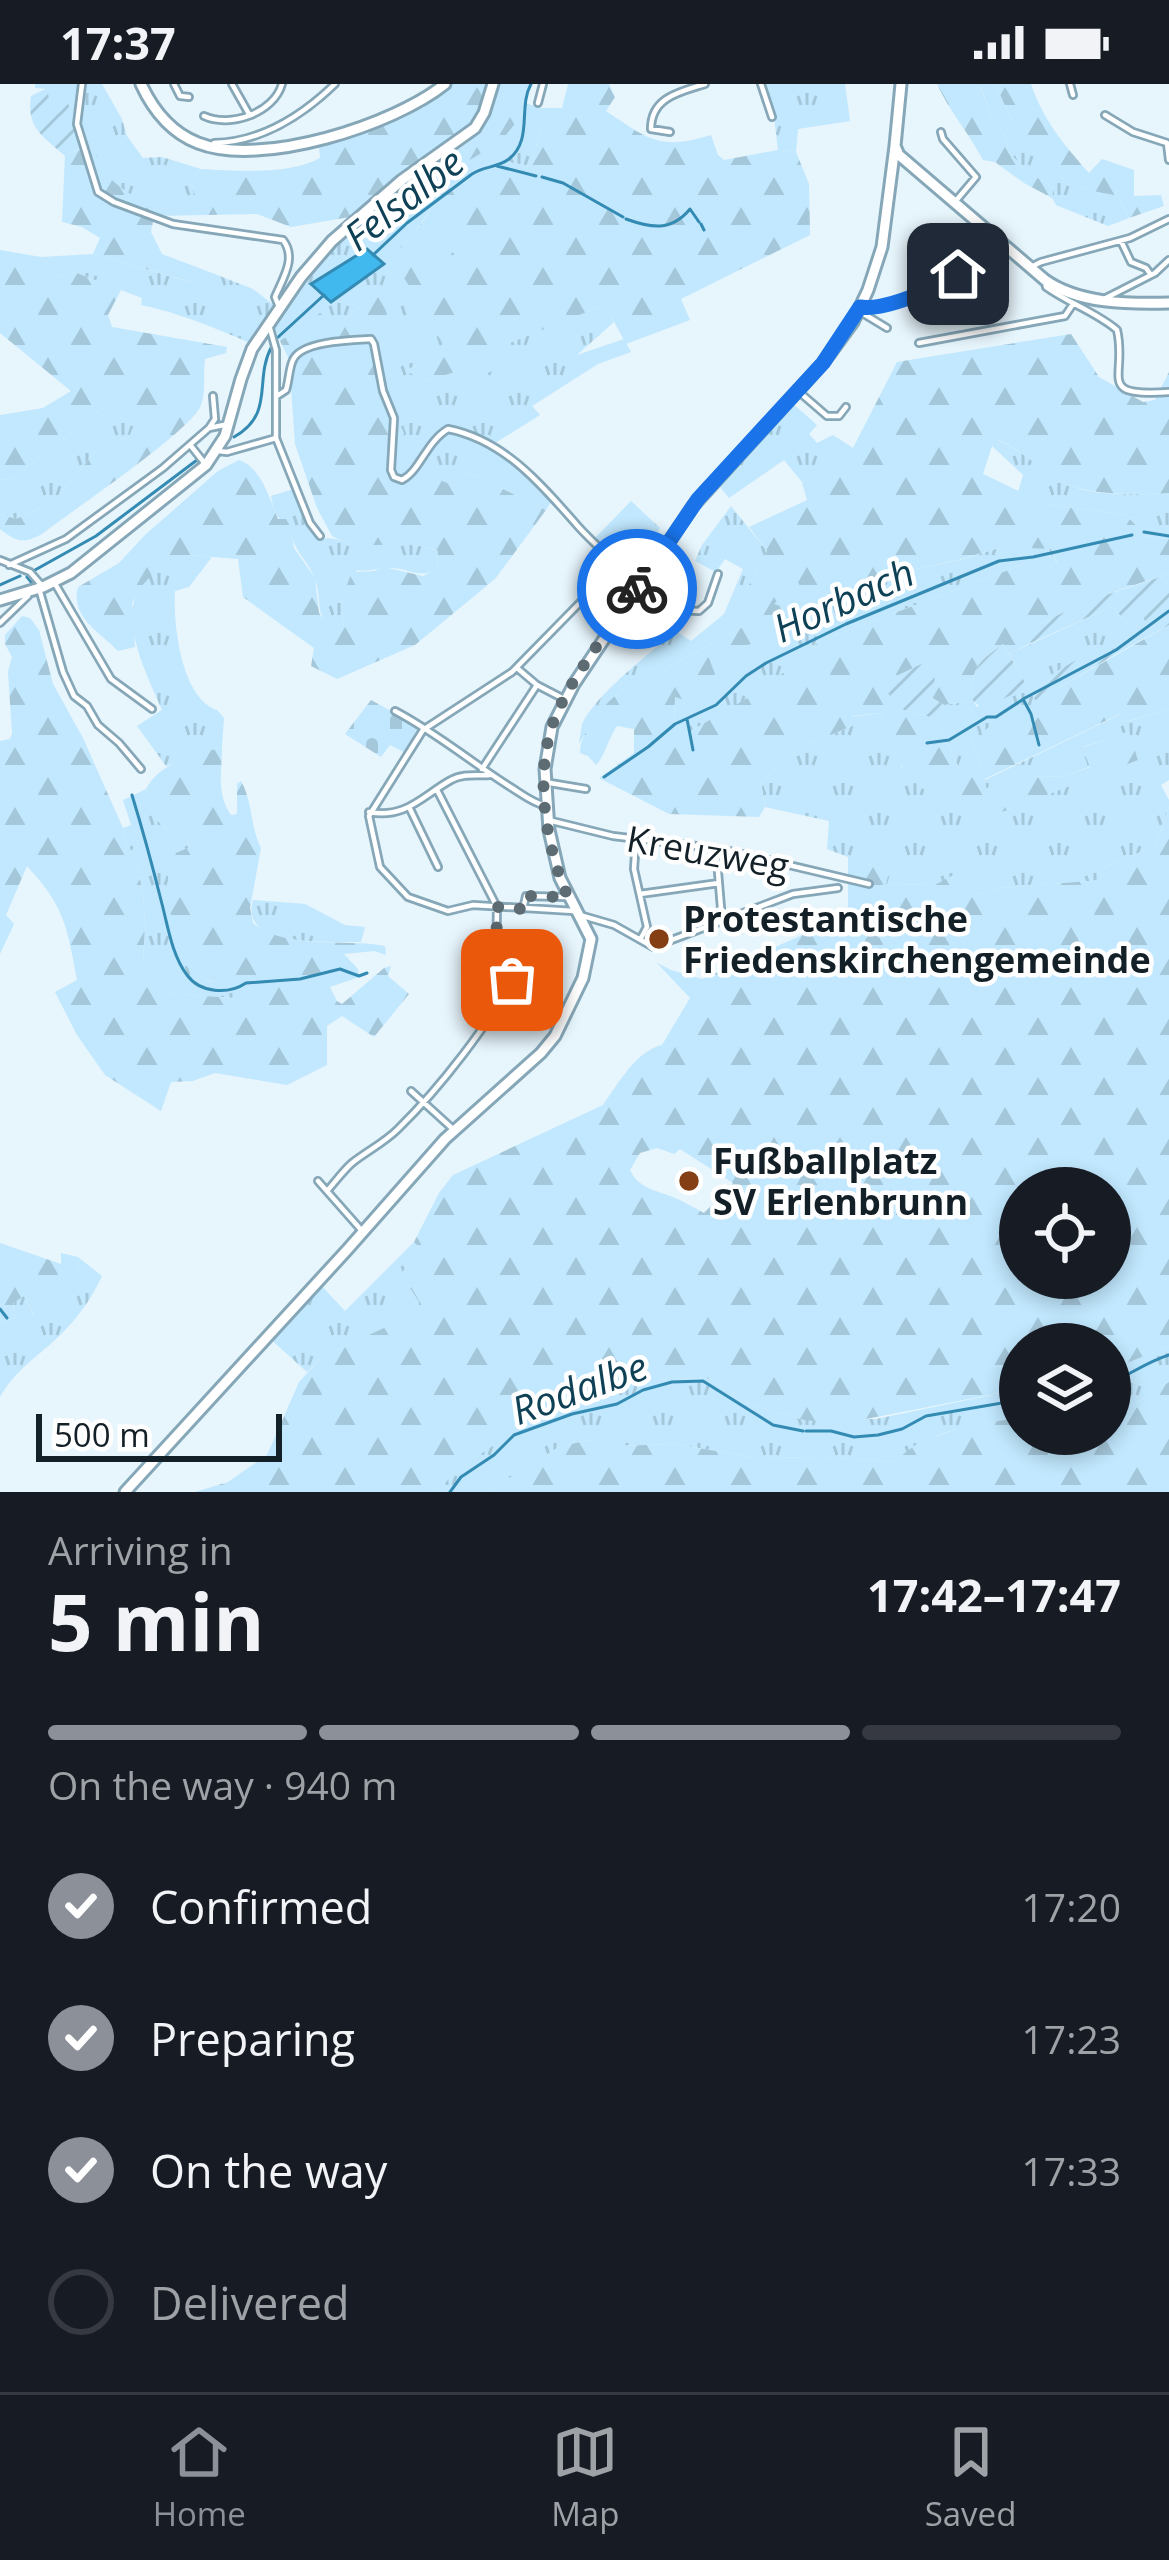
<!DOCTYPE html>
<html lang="en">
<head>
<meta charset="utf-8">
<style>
	:root { --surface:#171b24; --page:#20242c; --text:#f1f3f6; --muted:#9ea1a6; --line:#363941; --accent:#8c9099 }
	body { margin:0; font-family:"Open Sans",sans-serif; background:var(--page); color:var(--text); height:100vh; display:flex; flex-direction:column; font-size:45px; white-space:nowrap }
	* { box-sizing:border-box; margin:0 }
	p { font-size:39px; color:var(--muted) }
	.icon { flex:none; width:66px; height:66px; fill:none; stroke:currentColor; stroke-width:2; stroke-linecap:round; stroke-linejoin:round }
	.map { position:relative; height:1408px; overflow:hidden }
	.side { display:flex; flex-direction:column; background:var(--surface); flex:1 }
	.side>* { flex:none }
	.controls { position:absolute; left:999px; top:1083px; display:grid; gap:24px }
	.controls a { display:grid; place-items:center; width:132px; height:132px; border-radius:50%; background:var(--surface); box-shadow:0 6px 18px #0003; font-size:60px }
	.scale { position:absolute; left:36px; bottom:30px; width:246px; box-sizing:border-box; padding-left:12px; border:6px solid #132027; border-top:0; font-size:33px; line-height:42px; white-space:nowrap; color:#132027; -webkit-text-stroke:9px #fff; paint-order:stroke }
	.pin { position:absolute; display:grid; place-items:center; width:102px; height:102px; color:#fff; margin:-51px; border-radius:24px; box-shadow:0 6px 18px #0006 }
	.courier { position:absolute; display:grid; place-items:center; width:120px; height:120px; margin:-60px; border:9px solid #1a73e8; border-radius:50%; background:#fff; color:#222; box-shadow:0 3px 15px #0007 }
	.head em { font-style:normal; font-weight:700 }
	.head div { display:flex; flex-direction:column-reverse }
	.head { display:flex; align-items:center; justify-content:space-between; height:204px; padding:0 48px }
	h1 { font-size:78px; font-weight:700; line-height:90px }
	.bar { display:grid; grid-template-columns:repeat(4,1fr); gap:18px 12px; align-content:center; height:144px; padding:0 48px }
	.bar i { height:15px; border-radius:9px; background:var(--line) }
	.bar .current { background:var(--accent) }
	.bar p { grid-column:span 4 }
	ol { padding:0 48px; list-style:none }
	li { display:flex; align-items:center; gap:36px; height:132px }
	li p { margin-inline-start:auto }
	li .icon { padding:12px; border-radius:50%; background:var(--accent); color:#fff; stroke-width:4 }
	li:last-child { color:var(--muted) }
	li i { width:66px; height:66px; border:6px solid var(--line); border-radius:50% }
	.status { display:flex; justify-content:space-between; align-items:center; height:84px; padding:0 60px; background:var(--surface); direction:ltr }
	.status svg { height:33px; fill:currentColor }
	.dock { display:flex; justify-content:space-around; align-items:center; height:168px; border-top:3px solid var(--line); background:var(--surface); font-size:33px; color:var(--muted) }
	.dock a { display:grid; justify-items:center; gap:6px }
	.dock .current { color:var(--accent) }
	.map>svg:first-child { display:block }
	.grass { fill:url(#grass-tufts) }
	.forest { fill:url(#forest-firs); fill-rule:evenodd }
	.cemetery { fill:url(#cemetery-stones) }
	.garden { fill:url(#garden-furrows) }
	.pitch { fill:#c1e8fe }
	.water { fill:#41b8ee; stroke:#338ab2; stroke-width:3 }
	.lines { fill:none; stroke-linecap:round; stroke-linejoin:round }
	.stream { stroke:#338ab2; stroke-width:3 }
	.street-casing { stroke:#86a7b8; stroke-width:10 }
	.secondary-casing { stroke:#86a7b8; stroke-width:15 }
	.street { stroke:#fff; stroke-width:4.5 }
	.secondary { stroke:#fff; stroke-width:9 }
	.done { stroke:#5d6b72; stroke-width:12; stroke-dasharray:0 21.6 }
	.route { stroke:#1a73e8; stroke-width:15 }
	.poi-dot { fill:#844014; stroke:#fff; stroke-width:4.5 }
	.labels { text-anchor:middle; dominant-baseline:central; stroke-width:9; stroke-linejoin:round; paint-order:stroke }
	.street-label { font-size:36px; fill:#132027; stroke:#fff }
	.poi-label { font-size:36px; font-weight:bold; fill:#132027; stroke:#fff; text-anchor:start }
	.water-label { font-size:39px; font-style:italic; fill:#0e4056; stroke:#fff }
</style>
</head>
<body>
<div class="status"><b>17:37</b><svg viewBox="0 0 49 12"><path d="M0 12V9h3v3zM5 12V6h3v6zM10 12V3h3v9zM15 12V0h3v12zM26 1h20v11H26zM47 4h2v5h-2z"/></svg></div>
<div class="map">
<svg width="1169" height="1408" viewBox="0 0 1169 1408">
	<defs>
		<pattern id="grass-tufts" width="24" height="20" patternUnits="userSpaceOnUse" patternTransform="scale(3)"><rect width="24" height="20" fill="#c1e8fe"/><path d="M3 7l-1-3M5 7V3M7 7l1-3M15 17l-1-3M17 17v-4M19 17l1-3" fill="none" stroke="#a5c7da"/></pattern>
		<pattern id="forest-firs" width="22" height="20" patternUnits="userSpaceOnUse" patternTransform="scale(3)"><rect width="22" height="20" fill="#c1e8fe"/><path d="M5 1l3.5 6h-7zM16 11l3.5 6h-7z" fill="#a5c7da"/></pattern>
		<pattern id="cemetery-stones" width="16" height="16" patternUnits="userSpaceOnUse" patternTransform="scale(3)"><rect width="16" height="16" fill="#c1e8fe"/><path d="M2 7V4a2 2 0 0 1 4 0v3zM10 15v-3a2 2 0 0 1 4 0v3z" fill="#a5c7da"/></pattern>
		<pattern id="garden-furrows" width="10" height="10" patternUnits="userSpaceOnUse" patternTransform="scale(3)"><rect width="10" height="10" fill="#c1e8fe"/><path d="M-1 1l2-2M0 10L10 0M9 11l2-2" fill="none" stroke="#a5c7da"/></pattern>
	</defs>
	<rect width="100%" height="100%" fill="#e7f5fc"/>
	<!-- grass -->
	<path class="grass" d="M35 0H102L122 35 127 52 143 74 162 73 201 85 191 99 198 118 155 126C123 105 104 100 92 61L82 64 68 19H50L47 5 35 4Z
		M764 0H845L850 37 798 45 796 68 778 66 774 33Z
		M982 0H996C1010 39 1039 87 1080 103 1092 108 1106 109 1118 112L1129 134 1108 142 1056 121 1052 114 1053 103 1026 87 1009 68 1004 50 993 35 980 2Z
		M525 19 541 24V44L531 82 503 77 476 85 424 122 428 130 393 175 411 205 409 236H427L448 265 407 286 427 297 464 285 499 263 599 223 610 230 614 238 577 271 624 255 631 268 598 280 532 322 540 331 492 361 517 378 554 413 546 426 468 388 455 402 436 395 427 382 401 399 392 395 388 315 378 265 395 253 361 222 336 242 320 230 280 257 272 238 312 184 355 140 360 146 519 35Z
		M93 170 190 198 199 184 253 205 276 223 252 260C215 244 180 229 141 221L142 214 74 188 58 193 41 173Z
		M792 319 817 341 809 350 817 359 833 351 853 364 833 381 802 398 784 376 729 414 716 398Z
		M103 324 135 341 128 355 108 353 52 419 16 435 0 430V395L11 396Z
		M997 356C1022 367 1040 384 1063 398 1088 413 1140 411 1169 409V455L1146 452 1126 431 1046 420 1018 408 1023 391 992 362Z
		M294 405 309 441 320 455C334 452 344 459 358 460 385 461 412 457 438 467L437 485C419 496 408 483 388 484 377 484 369 488 357 486L341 516 344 544 331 546C315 528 322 519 316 498 309 475 293 470 290 442 276 435 274 428 271 412Z
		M631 417 660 444 654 456 661 463 638 498 594 455Z
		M731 422 767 467 743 512V543L670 582 641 611 629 600C608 615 592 638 579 660 579 659 582 641 582 640 595 611 651 568 676 547L691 557 724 530 743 485 725 475 716 488 695 477 702 461Z
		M1002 463 1051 464 1057 481 1027 479 820 557 769 602 754 581 752 612 689 648 674 651 675 612 710 577 790 543 804 531 773 520 796 497 832 515 875 503 917 485 960 476Z
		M191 471 212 473 189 503 175 507C173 539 181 614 217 626L224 634 222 663 166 682 137 642 162 626C145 585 108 519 156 486 165 479 180 476 191 471Z
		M1113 522 1128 542 1143 534 1154 549 1118 569 1109 558 1028 605 1036 617 1026 634 972 655 981 683 962 691 937 635 944 621 973 617 977 623 1027 603 1009 570Z
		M1169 625V696L1161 701 1169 716V723L1155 762 1098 786 1102 796 1001 804 974 811 935 801 885 800 888 788 827 765 829 737 765 723 761 698 800 664 852 642V633L879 629 887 643 902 684 989 733 1138 675 1128 648 1083 663 1091 682 1066 692 1030 693 986 705 985 696 1121 630 1126 638Z
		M146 705C154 735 154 741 186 753L190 764 207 897 232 900 241 904 233 914 166 909 151 896 143 878 145 841 143 809 135 772 125 757 123 744 131 741 123 716Z
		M253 816 305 820 345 841 365 843 361 858C332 857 238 865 253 816Z
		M414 1158 422 1164 401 1190 419 1218V1228L322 1273 307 1288 267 1252 318 1198 345 1227Z
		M78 1173 102 1192C91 1216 75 1238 55 1256 34 1275 14 1288 0 1313V1238L15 1234 13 1218 24 1212 34 1232 79 1191Z
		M1169 1262V1298L1110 1335V1286Z
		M670 1294 713 1295 752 1321 804 1336 876 1335 1020 1305V1334C969 1341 935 1345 893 1378L823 1373 757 1374 675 1360 616 1362 588 1356 559 1363 487 1408H434C468 1372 538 1326 585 1309 611 1300 643 1299 670 1294Z"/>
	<!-- forest -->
	<path class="forest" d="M450 0H532L519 35 500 58 379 130 360 147 350 133 291 143 257 130 154 132 151 148 162 170 199 184 191 198 93 170 100 154 82 143 62 138 65 72 92 60C104 100 123 104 156 126L197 117 191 98 201 85C235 87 290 91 320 74L319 63 322 59C361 47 424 32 450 0Z
		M568 0H609L615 13 606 27C648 55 659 67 711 51L718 71 724 76 778 66 796 68 809 100 810 151 681 215 690 236 626 260 610 230 599 223 500 263 504 280 476 296 464 285 427 297 405 287 447 265 427 236H409L404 211 411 205 392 175 428 131 424 123 476 85 503 77 531 82 541 44V24H562Z
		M937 0H982L980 3 993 35 1004 50 1009 68 1026 87 1053 103 1052 114 1024 99 995 78 983 76C969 49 950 28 937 0Z
		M996 0H1031C1043 36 1065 62 1089 89L1102 75 1134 86V112L1161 111 1164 122 1129 134 1118 112C1106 109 1092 108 1080 103 1039 87 1010 39 996 0Z
		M0 166 41 173 58 193 74 188 121 206 108 231 112 243 227 263 226 269 205 275C203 289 206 309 201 321 193 346 70 428 42 450 24 460 16 458 0 445V430L16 435 52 419 108 353 128 355 134 341 103 324 11 396 0 395V331L43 324 71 307 0 249Z
		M377 202 395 253 378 266 388 315 404 349 390 383 392 395 402 399 420 367 425 366C427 388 434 395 455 402L468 388 546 426 495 495 415 561 337 595 311 582 314 564 243 513 238 475 191 471 156 486 140 504 132 519 135 563 118 567C100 548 70 533 78 503L119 479 145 451 218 387 239 376C262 384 269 414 278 435H286L291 442 294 464 315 494 319 529 331 546 344 543 341 516 352 488 374 487 384 483 423 492 437 485 438 467C405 453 363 470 332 452L317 424 295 360 289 275 280 257 320 229 336 242 360 223 364 207Z
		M1071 250 1099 293 1143 318 1155 316 1169 288V409C1141 411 1088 412 1063 398 1040 385 1023 367 998 356L992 362 983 390 1046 420 1126 431 1146 452 1169 455V490C1119 505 1071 522 1025 548L1031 559 1009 570 1003 560C976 579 971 585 973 617L944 621 929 612 901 625 937 635 962 691 981 683 972 655 1014 626 1026 634 1032 619 1169 541V625L1125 638 1120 630 985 695 986 704 1030 693 1066 692 1090 683 1082 664 1129 647 1138 676 989 733C958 722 922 714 903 684 892 668 890 646 879 629L853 632 852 642 800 664 761 698 765 723 759 733 669 730 599 694 634 669V645L617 642C609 653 604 674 596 681L588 672 580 669C580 645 609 615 629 600L641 610 670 582 743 543V512L767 467 749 443 807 416 802 398 833 381 853 364 897 278ZM1002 463 1051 465 1057 479H1027L820 557 769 601 754 581 741 589 751 612 689 648 674 650 675 613 694 619 705 613 715 590 710 577 791 543 805 530 774 520 796 498 832 515 875 503 917 485 958 476Z
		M22 532 30 534 39 546 53 600 83 654 123 744 125 757 135 772 143 809 145 841 143 877 152 896 167 909 232 914 240 904C227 897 210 900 196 892 176 881 164 808 169 786 170 780 174 774 176 769L190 763 186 753C154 741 153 735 146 705 161 677 194 672 222 663 222 688 216 709 231 731L237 730V700L241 697C253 718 250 743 261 764L250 824 253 839C289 867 343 854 385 862L386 871 374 867 344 870 358 885 359 893 330 903 337 917 342 920 384 884 391 882 388 892 409 910 374 953 342 932 327 942V981L287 1001 215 989 193 997 171 998 161 1027 105 991 77 951 55 908 77 896C67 843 65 823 27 782L6 831 14 840 0 870V657L10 655 12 649 8 588 12 573 5 560V551Z
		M1169 723V1262L1110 1286V1260H1020V1305L840 1340 804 1336 752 1321 713 1295 670 1294 588 1308 538 1332 473 1375 434 1408H195L228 1398 267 1371 299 1298 322 1273 418 1228 419 1218 401 1190 421 1165 414 1158 439 1109 453 1091 603 1021C617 1001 637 966 662 961L690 914 657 879 671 886 702 895 848 831V773L889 788 886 800 935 801 959 788 974 811 1001 804 1101 796 1098 786 1155 762ZM657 1064 674 1070 680 1065 733 1099 704 1129C694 1124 685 1118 675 1114 656 1106 639 1105 630 1086L640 1069ZM1020 1104H1110V1194H1020Z
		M0 1159 61 1180V1169L78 1173 79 1191 35 1233 24 1212 13 1219 15 1234 0 1238Z
		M1169 1298V1408H487L559 1363 588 1356 617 1362 675 1360 757 1374 823 1373 893 1378 918 1359 968 1341 1020 1334V1350H1055V1368C1081 1360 1079 1350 1110 1350V1335Z"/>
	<!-- cemetery -->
	<path class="cemetery" d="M371 616 419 642 404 668 390 661 381 673 345 650Z"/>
	<!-- garden -->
	<path class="garden" d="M47 4 50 19H68L82 64 65 72C43 52 26 44 31 12Z
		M1169 490V541L1154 549 1143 534 1128 542 1113 522 1031 559 1024 548 1082 519Z
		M1109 557 1118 569 1036 617 1027 604 982 624 973 617C971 583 977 579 1003 560L1028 604Z
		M926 578 935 595 929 612 944 621 937 635 901 625 886 607 898 591Z"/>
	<!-- pitch -->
	<path class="pitch" d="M439 138 462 158 428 196 405 176Z"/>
	<!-- water -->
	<path class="water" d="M367 165 384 180 331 218 311 200Z"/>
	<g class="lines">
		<!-- stream -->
		<path class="stream" d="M497 82 536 92
			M542 93 563 99 623 133
			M626 135C651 144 671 148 690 125L699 138
			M701 140 704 146
			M373 171 407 139 472 90C484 82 497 84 509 75 533 56 518 23 531 0
			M276 255 324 211
			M234 353C276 329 253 296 272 262
			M1144 448 1169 452
			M35 486 96 452 197 376
			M27 493 32 499 31 503
			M0 501 20 492
			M687 635 693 666
			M927 659 949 656 987 633H996L1022 616
			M1039 661 1031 630 1023 615 1116 566 1169 527
			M604 693 648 663 675 640 716 621 746 592 766 579 846 540 999 477 1033 473 1132 451
			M132 711C143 747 153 784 162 820 168 843 172 871 187 891 200 909 228 911 246 899L300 895 340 885 359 892 367 889
			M0 1225 7 1234
			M1110 1299C1131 1290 1147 1278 1169 1271
			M806 1347H831L854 1353 878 1351 902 1345 926 1332 1020 1316
			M450 1408 461 1393 494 1371 514 1351 572 1330 617 1320 643 1306 672 1298 703 1297 773 1341 803 1347"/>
		<!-- street casing -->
		<g class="street-casing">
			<path id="street" d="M82 0 77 40 98 108 114 118 173 140 283 156C297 174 283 194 275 213L279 223
				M174 0 180 12 189 13
				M232 0 249 30
				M761 0 772 33
				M1070 0 1073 11
				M538 19 543 0
				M1105 31 1133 48 1167 59 1169 76
				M204 32C230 44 274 29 282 0
				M670 48 651 45C651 13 680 8 705 0
				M941 48 943 55 976 93 954 119
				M214 59C260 58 302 32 335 0
				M1121 157 1131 178 1146 184 1151 191
				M1031 183 1041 178 1130 154 1169 135
				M1045 196 1046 203C1068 219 1096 228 1117 246 1128 293 1094 313 1169 308
				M1102 216 1155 189 1169 176
				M861 223C897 231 972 184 998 158
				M859 227 887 244
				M269 241 276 266V354L310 439 320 452
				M919 259 1065 232 1073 220
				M798 307 827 332H839L846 323
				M277 312 286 306C289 297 289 284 293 276 301 257 352 256 371 255L374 260 383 307 394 334 391 386 394 393 402 396C420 387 426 358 448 345 504 356 541 400 576 440 595 462 618 479 637 501
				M209 344 215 335 213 312
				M191 362 206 381
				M218 367 227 368 276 354
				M0 476 30 488 43 503
				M9 481 66 455 163 384 209 344 229 340
				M54 498 111 595 152 625
				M40 508 63 588 74 612 87 622 98 641 119 659 141 685
				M627 520 636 524 699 527 708 519 718 490
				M0 539 28 512
				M517 584 537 601 564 615
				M395 627C437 649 472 679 512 704 523 711 533 719 546 722
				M482 685 537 601
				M550 699 586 705
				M437 706 497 823 496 880 515 890
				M410 725 438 783
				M369 728C406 735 422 712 451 696 463 689 477 692 490 691
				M548 736 613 752 721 765 869 800
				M636 755 634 785 647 843 641 854
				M716 764 722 836
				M640 810 719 799
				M523 825 526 812 566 813
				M574 827 473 821 448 827 408 813 380 783 369 732 423 646 512 588 614 484
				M583 832 614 841 653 863 793 810 838 804
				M411 1007 454 1046
				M318 1097 363 1148
				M327 1107C335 1098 343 1087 352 1079 367 1067 384 1059 398 1045 438 1006 492 938 516 888"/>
		</g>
		<!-- secondary casing -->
		<g class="secondary-casing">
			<path id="secondary" d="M141 0C153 26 170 48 198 59 261 84 394 41 445 0
				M901 0 895 62 899 71 1045 196C1079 220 1128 220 1169 219
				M0 516 43 503 71 489 206 381 225 352 241 295 252 265 301 193 332 157 402 96 475 44 484 29 493 0
				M125 1408 347 1166 445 1055 541 969 555 952 583 894 591 855 560 794 549 746 545 685 552 643 574 600 693 422 823 279 853 238 868 206 882 163 895 62"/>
		</g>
		<!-- street -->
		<use href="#street" class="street"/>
		<!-- secondary -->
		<use href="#secondary" class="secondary"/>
	</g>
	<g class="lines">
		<!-- done -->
		<path class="done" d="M512 896 515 890 496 880 497 823 523 825 526 812 568 813C546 764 534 692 553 639 569 595 611 544 637 505"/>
		<!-- route -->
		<path class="route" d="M637 505 698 415 823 279 860 223C885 227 937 204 958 190"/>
	</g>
	<!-- markers -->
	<g class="poi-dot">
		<circle cx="659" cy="855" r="12"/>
		<circle cx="689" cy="1097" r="12"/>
	</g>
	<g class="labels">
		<!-- street labels -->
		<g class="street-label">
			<text transform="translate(708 768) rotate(10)">Kreuzweg</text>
		</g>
		<!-- poi labels -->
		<g class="poi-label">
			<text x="683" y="834">Protestantische<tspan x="683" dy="41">Friedenskirchengemeinde</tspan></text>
			<text x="713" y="1076">Fußballplatz<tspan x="713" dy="41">SV Erlenbrunn</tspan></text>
		</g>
		<!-- water labels -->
		<g class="water-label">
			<text transform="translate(403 114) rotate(-38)">Felsalbe</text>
			<text transform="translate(843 515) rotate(-24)">Horbach</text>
			<text transform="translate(579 1303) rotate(-20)">Rodalbe</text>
		</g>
	</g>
</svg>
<div class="controls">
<a><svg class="icon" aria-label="locate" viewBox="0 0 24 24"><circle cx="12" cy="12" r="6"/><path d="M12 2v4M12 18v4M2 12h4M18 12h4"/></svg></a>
<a><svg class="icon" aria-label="layers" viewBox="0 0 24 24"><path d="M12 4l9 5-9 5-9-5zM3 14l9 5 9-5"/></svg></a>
</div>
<div class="scale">500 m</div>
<div class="pin" style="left:512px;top:896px;background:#ea580c"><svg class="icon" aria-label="bag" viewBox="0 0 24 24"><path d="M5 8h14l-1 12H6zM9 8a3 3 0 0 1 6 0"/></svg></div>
<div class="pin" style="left:958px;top:190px;background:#1f2937"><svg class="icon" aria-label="home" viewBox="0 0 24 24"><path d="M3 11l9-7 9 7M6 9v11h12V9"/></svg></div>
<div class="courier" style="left:637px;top:505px"><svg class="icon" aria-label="bike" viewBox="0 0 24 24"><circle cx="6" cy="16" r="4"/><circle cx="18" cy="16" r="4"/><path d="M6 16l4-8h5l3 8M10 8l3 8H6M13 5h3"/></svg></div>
</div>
<section class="side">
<div class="head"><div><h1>5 min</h1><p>Arriving in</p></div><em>17:42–17:47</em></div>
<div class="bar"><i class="current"></i><i class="current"></i><i class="current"></i><i></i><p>On the way · 940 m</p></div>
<ol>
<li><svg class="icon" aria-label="check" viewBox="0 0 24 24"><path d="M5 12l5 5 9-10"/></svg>Confirmed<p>17:20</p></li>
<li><svg class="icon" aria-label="check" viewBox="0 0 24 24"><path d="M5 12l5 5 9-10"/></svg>Preparing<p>17:23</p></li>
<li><svg class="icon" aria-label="check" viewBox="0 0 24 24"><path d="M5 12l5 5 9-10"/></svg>On the way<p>17:33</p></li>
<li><i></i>Delivered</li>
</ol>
</section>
<nav class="dock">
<a class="current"><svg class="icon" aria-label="home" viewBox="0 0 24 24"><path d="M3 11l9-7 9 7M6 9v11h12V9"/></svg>Home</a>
<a><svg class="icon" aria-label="map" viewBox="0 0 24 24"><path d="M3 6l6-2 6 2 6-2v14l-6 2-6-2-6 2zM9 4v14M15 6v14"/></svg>Map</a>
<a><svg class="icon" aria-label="saved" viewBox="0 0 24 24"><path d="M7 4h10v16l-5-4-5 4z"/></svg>Saved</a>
</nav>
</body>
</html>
